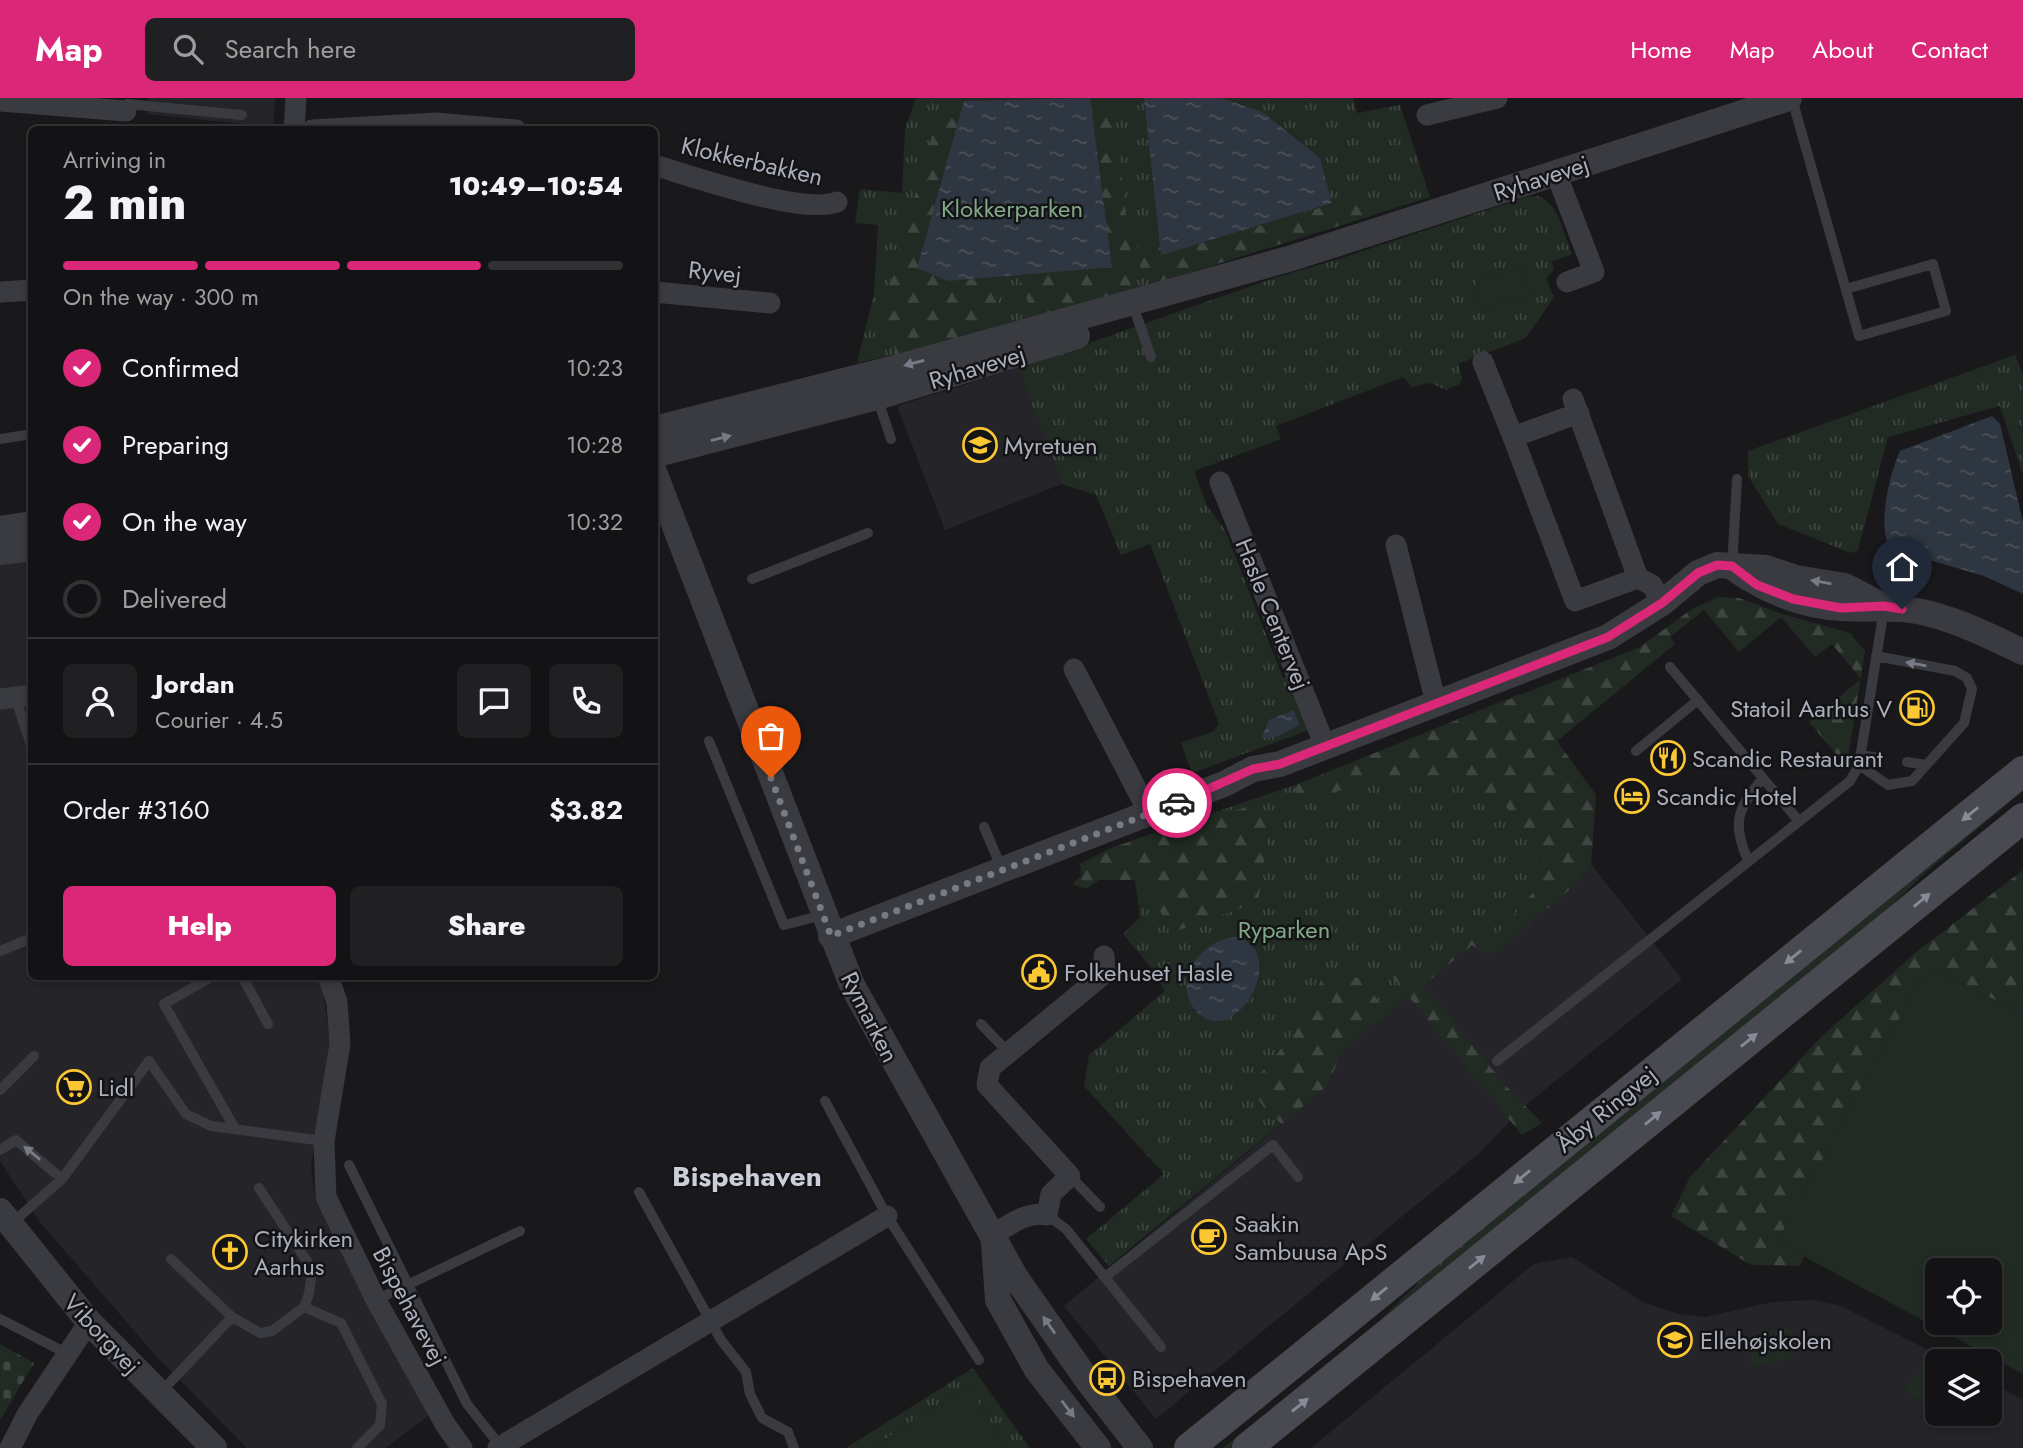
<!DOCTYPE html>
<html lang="en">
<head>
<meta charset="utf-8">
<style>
	:root { --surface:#131315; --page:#202022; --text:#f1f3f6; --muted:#9d9ea0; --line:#323234; --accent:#db2777 }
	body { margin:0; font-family:Jost,sans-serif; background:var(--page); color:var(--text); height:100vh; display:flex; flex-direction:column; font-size:26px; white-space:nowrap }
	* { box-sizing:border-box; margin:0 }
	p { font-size:23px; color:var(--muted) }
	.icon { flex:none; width:38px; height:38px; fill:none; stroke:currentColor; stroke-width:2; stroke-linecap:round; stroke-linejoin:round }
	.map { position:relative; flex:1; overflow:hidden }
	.details { position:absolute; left:28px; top:28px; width:630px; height:854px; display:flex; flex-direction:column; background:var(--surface); border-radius:10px; box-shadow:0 4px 10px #0003,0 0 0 2px var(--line) }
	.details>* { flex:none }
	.fabs { position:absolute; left:1925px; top:1160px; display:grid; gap:14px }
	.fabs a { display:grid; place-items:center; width:77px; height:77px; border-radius:10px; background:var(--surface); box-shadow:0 4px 10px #0003,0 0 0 2px var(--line); font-size:35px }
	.pin { position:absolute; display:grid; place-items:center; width:60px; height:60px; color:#fff; margin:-72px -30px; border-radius:50% 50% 50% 0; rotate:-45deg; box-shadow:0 0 7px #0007 }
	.pin .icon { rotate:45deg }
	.courier { position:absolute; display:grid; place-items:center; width:70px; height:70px; margin:-35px; border:5px solid #db2777; border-radius:50%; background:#fff; color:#222; box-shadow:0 2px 9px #0007 }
	.head em { font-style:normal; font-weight:800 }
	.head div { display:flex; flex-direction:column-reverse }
	.head { display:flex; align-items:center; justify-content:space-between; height:119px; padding:0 35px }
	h1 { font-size:46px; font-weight:800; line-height:52px }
	.bar { display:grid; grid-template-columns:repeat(4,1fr); gap:10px 7px; align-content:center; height:84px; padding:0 35px }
	.bar i { height:9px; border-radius:5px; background:var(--line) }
	.bar .current { background:var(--accent) }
	.bar p { grid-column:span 4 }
	.line { display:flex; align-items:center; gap:18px; padding:0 35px; border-top:2px solid var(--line) }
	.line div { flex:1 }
	.round { display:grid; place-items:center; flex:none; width:74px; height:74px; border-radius:10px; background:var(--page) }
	ol { padding:0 35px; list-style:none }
	li { display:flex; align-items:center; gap:21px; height:77px }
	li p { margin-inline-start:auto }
	li .icon { padding:7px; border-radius:50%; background:var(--accent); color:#fff; stroke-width:4 }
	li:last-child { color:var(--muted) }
	li i { width:38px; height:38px; border:4px solid var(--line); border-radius:50% }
	.primary-button { display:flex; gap:14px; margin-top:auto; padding:14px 35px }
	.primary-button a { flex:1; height:80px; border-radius:10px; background:var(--accent); color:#fff; font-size:28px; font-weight:800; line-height:80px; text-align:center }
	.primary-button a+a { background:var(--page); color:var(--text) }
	header { display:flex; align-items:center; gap:42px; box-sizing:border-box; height:98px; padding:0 35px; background:var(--accent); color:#fff }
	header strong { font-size:33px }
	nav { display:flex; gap:38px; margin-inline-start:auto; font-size:24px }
	.search { width:490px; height:63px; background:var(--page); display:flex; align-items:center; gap:18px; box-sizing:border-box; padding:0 24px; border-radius:10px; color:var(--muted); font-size:26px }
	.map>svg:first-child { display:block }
	.built { fill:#252529 }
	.grass { fill:url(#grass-tufts) }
	.forest { fill:url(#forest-firs) }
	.cemetery { fill:url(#cemetery-stones) }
	.pitch { fill:#212a23; fill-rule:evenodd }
	.water { fill:url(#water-ripples) }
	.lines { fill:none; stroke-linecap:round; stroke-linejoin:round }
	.service { stroke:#3a3b41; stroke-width:10 }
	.minor { stroke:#3a3b41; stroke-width:21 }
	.tertiary { stroke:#3a3b41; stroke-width:26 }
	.secondary { stroke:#484951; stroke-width:30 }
	.oneway { fill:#787b85 }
	.oneway2 { fill:#888b97 }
	.done { stroke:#787a84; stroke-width:7; stroke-dasharray:0 12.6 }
	.route { stroke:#db2777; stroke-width:9 }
	.labels { text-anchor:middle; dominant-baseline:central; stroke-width:5; stroke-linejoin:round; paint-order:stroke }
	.street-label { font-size:24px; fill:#abafbc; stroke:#141417 }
	.park-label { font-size:24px; fill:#81a887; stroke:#141417 }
	.poi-label { font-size:24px; fill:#abafbc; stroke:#141417; text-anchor:start }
	.quarter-label { font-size:28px; font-weight:bold; fill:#ccced8; stroke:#141417 }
</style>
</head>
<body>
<header>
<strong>Map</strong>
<div class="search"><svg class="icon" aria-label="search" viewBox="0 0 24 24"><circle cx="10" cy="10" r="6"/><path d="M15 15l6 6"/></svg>Search here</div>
<nav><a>Home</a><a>Map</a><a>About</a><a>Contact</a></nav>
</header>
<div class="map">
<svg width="2023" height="1350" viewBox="0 0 2023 1350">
	<defs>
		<pattern id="grass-tufts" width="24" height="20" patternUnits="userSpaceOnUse" patternTransform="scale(1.75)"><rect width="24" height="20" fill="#212a23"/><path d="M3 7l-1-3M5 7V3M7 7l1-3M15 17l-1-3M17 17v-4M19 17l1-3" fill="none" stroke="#3f4641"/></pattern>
		<pattern id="forest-firs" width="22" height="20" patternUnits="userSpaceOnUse" patternTransform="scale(1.75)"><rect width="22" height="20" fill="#212a23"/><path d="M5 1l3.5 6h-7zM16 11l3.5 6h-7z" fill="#3f4641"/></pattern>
		<pattern id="cemetery-stones" width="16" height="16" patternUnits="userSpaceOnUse" patternTransform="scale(1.75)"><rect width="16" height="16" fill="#212a23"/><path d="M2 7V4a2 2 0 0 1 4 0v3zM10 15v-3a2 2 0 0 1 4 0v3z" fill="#3f4641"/></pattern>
		<pattern id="water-ripples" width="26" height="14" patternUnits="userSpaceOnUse" patternTransform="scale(1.75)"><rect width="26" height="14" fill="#2e3741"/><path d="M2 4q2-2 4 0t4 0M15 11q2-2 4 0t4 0" fill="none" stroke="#4a515a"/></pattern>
	</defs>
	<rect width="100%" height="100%" fill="#19191c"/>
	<!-- built -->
	<path class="built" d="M148 0H275L273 29 147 16Z
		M1018 270 1062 386 945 432 897 308Z
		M31 460 32 878 318 879 323 893 330 943 311 1069 315 1101 432 1315 385 1350H247L156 1258 40 1124 0 1063V464Z
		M1591 766 1682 881 1526 1007 1477 1057 1156 1321 1064 1208 1326 989 1343 953 1472 847 1575 787Z
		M1572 1159 1643 1204 1679 1216 1706 1219 1772 1204 1811 1202 1839 1207 1950 1263 1937 1264V1316H1990V1284L2023 1302V1350H1311L1534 1166Z"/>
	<!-- grass -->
	<path class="grass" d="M916 0H1353L1357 15 1400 7 1430 99C1240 158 1051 223 857 265L874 196 878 127 855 125 860 91 902 95 905 31Z
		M1538 98C1559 105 1564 137 1572 156L1552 164 1554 172 1546 180 1554 199 1526 240 1458 266 1462 279 1460 286 1446 292 1430 285 1412 289 1403 279 1276 328 1281 341 1194 373 1207 408 1225 432 1283 580 1291 578 1312 631 1192 675 1181 645 1214 633 1219 626 1150 446 1121 457 1096 397 1062 386 1018 270 1274 180 1342 160 1526 99Z
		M2015 257 2023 276V377L2000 308 1888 339 1858 452 1851 455 1778 426 1748 378V353Z
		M1520 596 1596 697 1591 766 1575 787 1489 859 1472 847 1343 953 1326 989 1109 1168 1086 1141 1164 1076 1084 988 1089 957 1165 893 1154 873 1123 836 1140 819 1135 782 1113 749 1298 686Z
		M2023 687V693L1927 773 1877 821 1231 1350H1223L1378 1224 1456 1148Z
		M973 1270 1030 1350H846Z"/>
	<!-- forest -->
	<path class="forest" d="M943 0H1112L1135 190 1033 219 1019 177 1112 169 1089 0 964 3 949 183 990 180 1005 227 897 257 886 225 884 204Z
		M1353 100 1374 117 1155 185 1141 173 1137 144 1159 132 1162 157Z
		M1719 499 1739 500 1782 516 1850 535 1865 553 1848 659 1841 662 1809 624 1861 581 1832 546 1815 559 1781 519 1739 554 1704 512 1670 539 1675 546 1557 643 1596 697 1591 766 1575 787 1489 859 1472 847 1424 887 1505 987 1542 1025 1522 1037 1392 878 1414 874 1458 843 1500 833 1536 791 1537 763 1528 735 1507 710 1479 692 1451 685 1392 681 1298 702 1295 692 1298 686 1640 549 1692 511Z
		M1250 708 1269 728 1258 804 1170 835 1151 792 1136 782H1099L1086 791 1073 786 1081 777 1080 766 1113 749Z
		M2023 772V917L1940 873 1800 1168 1751 1167 1671 1118 1690 1079 1821 939 1915 855Z
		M1332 874 1359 880 1389 915 1343 953 1326 989 1282 1026 1268 1015 1256 998 1260 976 1286 945 1313 903 1322 879Z"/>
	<!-- cemetery -->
	<path class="cemetery" d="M0 1246 34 1265 0 1322Z"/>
	<!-- pitch -->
	<path class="pitch" d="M1521 171 1525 173 1530 196 1528 200 1483 209 1480 207 1475 184 1478 181Z
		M1940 873 2023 917V1276L1777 1144 1921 880ZM1937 1172H1990V1225H1937Z
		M1788 1229 1792 1231 1796 1259 1755 1268 1751 1266 1746 1242 1748 1238Z
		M1924 1264 1937 1271V1314L1904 1291Z
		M967 1288 1007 1350H871Z"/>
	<!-- water -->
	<path class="water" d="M1090 0 1112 169 948 183 917 170 964 3Z
		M1144 0H1221L1262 14 1320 60 1332 105 1161 157Z
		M1992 318 2000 326 2023 424V496L1984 478 1889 450C1878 424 1889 378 1900 353Z
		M1294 612 1299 627C1288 633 1274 643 1262 639L1269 622Z
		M1236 839C1291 853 1237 950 1199 916 1169 889 1198 841 1236 839Z"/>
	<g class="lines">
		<!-- service -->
		<path class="service" d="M1792 0 1796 15 1859 238 1946 213 1933 166 1846 191
			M127 6 242 17
			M1137 219 1151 259
			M877 299 891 341
			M0 341 32 336
			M1732 469 1737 381
			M752 481 868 435
			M1670 569 1798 722
			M15 599 32 650
			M709 643 784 827 823 817
			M1636 653 1698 602
			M1861 657 1878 660
			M1907 664 1926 667
			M1859 667 1888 687 1912 683 1964 625 1972 591 1967 580 1955 573 1876 558
			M984 729 1002 771
			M1748 762C1731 725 1738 710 1763 680
			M0 853 32 840
			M213 878 164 906 234 1029
			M242 878 268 926
			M981 926 1007 953
			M1497 963 1850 683 1859 667 1884 511
			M0 992 34 958
			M825 1003 887 1118 979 1262
			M0 1052 16 1042 62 1081
			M349 1067 467 1306 502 1350
			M1070 1078 1100 1109
			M259 1090 312 1171 309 1196 304 1209
			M639 1094 721 1242 746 1274 750 1296 762 1320 788 1334 794 1350
			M1047 1117 1066 1131 1161 1249
			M12 1125 62 1081 149 963 186 1016 211 1028 324 1043
			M171 1161 232 1219
			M1105 1179 1273 1047 1298 1079
			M376 1202 520 1133
			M0 1221 66 1255
			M161 1294 232 1219 260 1235 272 1233 304 1209 341 1225 382 1306 380 1327 357 1350"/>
		<!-- minor -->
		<path class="minor" d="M0 3 126 13
			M1427 17 1497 0
			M294 32 296 0
			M312 32 436 25 516 32
			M654 67C694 79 803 117 837 104
			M1556 75 1594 174 1567 184
			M0 194 32 192
			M654 194 770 205
			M1483 264 1513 339 1579 315
			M1573 301 1638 480 1652 487 1662 505
			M1513 339 1575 503 1638 480
			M1220 384 1325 648
			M1396 447 1436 605
			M1074 571 1149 715
			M0 601 32 597
			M328 878 337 904 340 946 324 1043 326 1099 376 1202 445 1326 462 1350
			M993 1137C1009 1127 1027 1113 1047 1117L1051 1096 1070 1078 987 987 990 970 1105 875 1104 858
			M10 1350 28 1315 89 1224
			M498 1350 887 1118"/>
		<!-- tertiary -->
		<path class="tertiary" d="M654 331 895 270 1292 160 1789 0
			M654 357 877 299 1077 238
			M654 374 852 887 1016 1180 1088 1283 1140 1350
			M0 431 32 426
			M0 454 32 450
			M1732 469C1764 492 1802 508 1842 510 1868 512 1891 508 1917 513 1954 520 1989 538 2023 554
			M831 838 1224 686 1253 671 1280 666 1608 539 1662 505 1698 475 1717 467 1766 470 1796 480 1845 488 1884 508
			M0 1113 89 1224 214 1350
			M994 1145 998 1202 1037 1272 1098 1350"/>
		<!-- secondary -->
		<path class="secondary" d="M1189 1350 2023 673
			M1247 1350 2023 720"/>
	</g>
	<!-- one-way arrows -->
	<defs><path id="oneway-solid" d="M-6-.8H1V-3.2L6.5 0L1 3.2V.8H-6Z" transform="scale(1.75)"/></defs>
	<g class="oneway">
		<use href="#oneway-solid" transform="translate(914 265) rotate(165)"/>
		<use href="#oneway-solid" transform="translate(721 340) rotate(-14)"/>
		<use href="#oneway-solid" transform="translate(1821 484) rotate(-170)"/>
		<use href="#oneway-solid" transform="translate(1916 566) rotate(-170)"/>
		<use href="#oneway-solid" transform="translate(32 1055) rotate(-141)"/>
		<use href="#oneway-solid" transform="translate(1049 1227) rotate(-125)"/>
		<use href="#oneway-solid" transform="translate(1068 1311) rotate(53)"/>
	</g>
	<g class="oneway2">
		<use href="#oneway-solid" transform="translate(1970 716) rotate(141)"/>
		<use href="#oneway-solid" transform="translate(1922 802) rotate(-39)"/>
		<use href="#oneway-solid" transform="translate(1793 859) rotate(141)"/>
		<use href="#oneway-solid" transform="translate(1749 942) rotate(-39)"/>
		<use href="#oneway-solid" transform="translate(1653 1020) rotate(-39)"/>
		<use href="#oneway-solid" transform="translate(1522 1079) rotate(141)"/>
		<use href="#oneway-solid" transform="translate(1477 1164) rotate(-39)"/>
		<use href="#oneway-solid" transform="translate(1379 1196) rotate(141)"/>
		<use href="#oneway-solid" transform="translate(1300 1307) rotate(-39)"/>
	</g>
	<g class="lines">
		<!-- done -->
		<path class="done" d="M771 680 831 838 1177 705"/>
		<!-- route -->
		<path class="route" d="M1177 705 1253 671 1280 666 1608 539 1662 505 1698 475 1717 467 1732 468 1757 487 1793 501 1841 510 1884 508 1902 511"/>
	</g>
	<!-- icons -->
	<defs>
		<g id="school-ring" transform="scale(1.75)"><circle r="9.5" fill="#141417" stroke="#fbc732" stroke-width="1.5"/><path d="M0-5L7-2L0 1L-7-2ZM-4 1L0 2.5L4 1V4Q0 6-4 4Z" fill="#fbc732"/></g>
		<g id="fuel-ring" transform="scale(1.75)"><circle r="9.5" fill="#141417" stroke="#fbc732" stroke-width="1.5"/><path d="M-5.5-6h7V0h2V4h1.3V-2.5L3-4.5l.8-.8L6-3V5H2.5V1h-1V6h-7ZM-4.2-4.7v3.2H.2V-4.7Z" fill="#fbc732"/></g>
		<g id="restaurant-ring" transform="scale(1.75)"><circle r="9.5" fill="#141417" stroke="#fbc732" stroke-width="1.5"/><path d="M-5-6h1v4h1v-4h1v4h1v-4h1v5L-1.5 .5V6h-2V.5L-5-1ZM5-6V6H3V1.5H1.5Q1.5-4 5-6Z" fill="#fbc732"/></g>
		<g id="hotel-ring" transform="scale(1.75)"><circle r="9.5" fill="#141417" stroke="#fbc732" stroke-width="1.5"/><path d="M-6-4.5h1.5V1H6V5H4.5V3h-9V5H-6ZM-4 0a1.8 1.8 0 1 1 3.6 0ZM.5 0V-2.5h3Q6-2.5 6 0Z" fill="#fbc732"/></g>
		<g id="civic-ring" transform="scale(1.75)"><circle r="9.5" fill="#141417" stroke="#fbc732" stroke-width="1.5"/><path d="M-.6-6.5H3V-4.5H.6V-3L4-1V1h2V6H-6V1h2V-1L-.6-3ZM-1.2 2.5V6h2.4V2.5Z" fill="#fbc732"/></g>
		<g id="supermarket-ring" transform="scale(1.75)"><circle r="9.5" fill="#141417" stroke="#fbc732" stroke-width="1.5"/><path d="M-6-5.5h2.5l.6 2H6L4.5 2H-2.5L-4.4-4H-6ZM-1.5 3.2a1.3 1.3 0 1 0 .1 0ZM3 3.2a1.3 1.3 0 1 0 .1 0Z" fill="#fbc732"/></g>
		<g id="cafe-ring" transform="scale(1.75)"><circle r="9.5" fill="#141417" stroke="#fbc732" stroke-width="1.5"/><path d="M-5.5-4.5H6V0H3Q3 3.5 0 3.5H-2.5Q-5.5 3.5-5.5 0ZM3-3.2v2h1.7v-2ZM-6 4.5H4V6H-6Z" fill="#fbc732"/></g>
		<g id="church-ring" transform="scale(1.75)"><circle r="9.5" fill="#141417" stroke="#fbc732" stroke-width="1.5"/><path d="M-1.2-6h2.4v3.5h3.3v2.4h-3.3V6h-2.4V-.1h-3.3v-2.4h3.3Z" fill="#fbc732"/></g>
		<g id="bus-ring" transform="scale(1.75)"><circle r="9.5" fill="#141417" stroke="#fbc732" stroke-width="1.5"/><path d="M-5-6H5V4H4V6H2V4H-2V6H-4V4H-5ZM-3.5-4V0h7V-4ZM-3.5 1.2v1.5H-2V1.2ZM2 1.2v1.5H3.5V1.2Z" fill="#fbc732"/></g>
	</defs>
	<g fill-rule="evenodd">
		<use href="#school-ring" x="980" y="347"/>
		<use href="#fuel-ring" x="1917" y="610"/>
		<use href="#restaurant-ring" x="1668" y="660"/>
		<use href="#hotel-ring" x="1632" y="698"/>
		<use href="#civic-ring" x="1039" y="874"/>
		<use href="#supermarket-ring" x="74" y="989"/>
		<use href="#cafe-ring" x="1209" y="1139"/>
		<use href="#church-ring" x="230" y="1154"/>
		<use href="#school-ring" x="1675" y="1242"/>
		<use href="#bus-ring" x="1107" y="1280"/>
	</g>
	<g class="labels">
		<!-- street labels -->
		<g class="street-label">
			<text transform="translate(752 63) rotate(13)">Klokkerbakken</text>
			<text transform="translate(1541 80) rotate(-18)">Ryhavevej</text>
			<text transform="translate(715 174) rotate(6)">Ryvej</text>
			<text transform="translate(977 269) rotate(-17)">Ryhavevej</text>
			<text transform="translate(1273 516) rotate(68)">Hasle Centervej</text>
			<text transform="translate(870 919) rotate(63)">Rymarken</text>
			<text transform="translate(1606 1011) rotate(-39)">Åby Ringvej</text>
			<text transform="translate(410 1208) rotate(62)">Bispehavevej</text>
			<text transform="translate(102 1236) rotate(47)">Viborgvej</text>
		</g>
		<!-- park labels -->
		<g class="park-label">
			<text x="1012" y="110">Klokkerparken</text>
			<text x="1284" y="831">Ryparken</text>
		</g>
		<!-- poi labels -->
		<g class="poi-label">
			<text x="1004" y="347">Myretuen</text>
			<text x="1892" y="610" text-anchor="end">Statoil Aarhus V</text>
			<text x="1692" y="660">Scandic Restaurant</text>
			<text x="1656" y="698">Scandic Hotel</text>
			<text x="1064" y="874">Folkehuset Hasle</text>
			<text x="98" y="989">Lidl</text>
			<text x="1234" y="1125">Saakin<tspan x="1234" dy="28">Sambuusa ApS</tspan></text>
			<text x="254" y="1140">Citykirken<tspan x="254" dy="28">Aarhus</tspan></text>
			<text x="1700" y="1242">Ellehøjskolen</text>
			<text x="1132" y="1280">Bispehaven</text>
		</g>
		<!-- quarter labels -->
		<g class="quarter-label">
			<text x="747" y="1078">Bispehaven</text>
		</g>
	</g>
</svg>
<div class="fabs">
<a><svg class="icon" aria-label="locate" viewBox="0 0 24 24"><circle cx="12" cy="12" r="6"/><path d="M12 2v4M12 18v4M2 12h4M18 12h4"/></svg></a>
<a><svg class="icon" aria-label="layers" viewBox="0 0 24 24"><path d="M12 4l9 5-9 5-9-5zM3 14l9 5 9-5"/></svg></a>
</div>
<div class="pin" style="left:771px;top:680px;background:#ea580c"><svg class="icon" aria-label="bag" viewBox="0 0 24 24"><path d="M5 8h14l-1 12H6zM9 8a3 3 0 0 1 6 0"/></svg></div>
<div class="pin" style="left:1902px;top:511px;background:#1f2937"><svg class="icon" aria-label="home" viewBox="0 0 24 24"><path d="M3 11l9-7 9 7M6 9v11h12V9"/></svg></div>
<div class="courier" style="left:1177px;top:705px"><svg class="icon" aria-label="car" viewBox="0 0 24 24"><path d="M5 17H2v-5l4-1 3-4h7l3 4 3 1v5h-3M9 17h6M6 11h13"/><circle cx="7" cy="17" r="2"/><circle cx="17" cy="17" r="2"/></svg></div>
<section class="details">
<div class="head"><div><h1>2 min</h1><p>Arriving in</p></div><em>10:49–10:54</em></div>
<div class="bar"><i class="current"></i><i class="current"></i><i class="current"></i><i></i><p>On the way · 300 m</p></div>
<ol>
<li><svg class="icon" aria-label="check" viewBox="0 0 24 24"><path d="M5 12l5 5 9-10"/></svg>Confirmed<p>10:23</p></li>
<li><svg class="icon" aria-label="check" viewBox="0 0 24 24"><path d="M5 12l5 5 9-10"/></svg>Preparing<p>10:28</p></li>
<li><svg class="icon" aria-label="check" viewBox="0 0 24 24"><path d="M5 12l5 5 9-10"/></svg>On the way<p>10:32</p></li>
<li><i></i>Delivered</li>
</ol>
<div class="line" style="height:126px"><a class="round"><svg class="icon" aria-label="person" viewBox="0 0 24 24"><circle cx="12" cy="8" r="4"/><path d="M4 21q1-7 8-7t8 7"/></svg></a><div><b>Jordan</b><p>Courier · 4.5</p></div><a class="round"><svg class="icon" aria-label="chat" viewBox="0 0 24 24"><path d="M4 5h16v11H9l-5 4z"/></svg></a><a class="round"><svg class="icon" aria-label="phone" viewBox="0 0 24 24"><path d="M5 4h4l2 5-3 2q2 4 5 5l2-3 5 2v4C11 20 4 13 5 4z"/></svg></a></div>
<div class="line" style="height:91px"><div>Order #3160</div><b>$3.82</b></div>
<div class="primary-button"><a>Help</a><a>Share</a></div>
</section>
</div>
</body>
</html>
